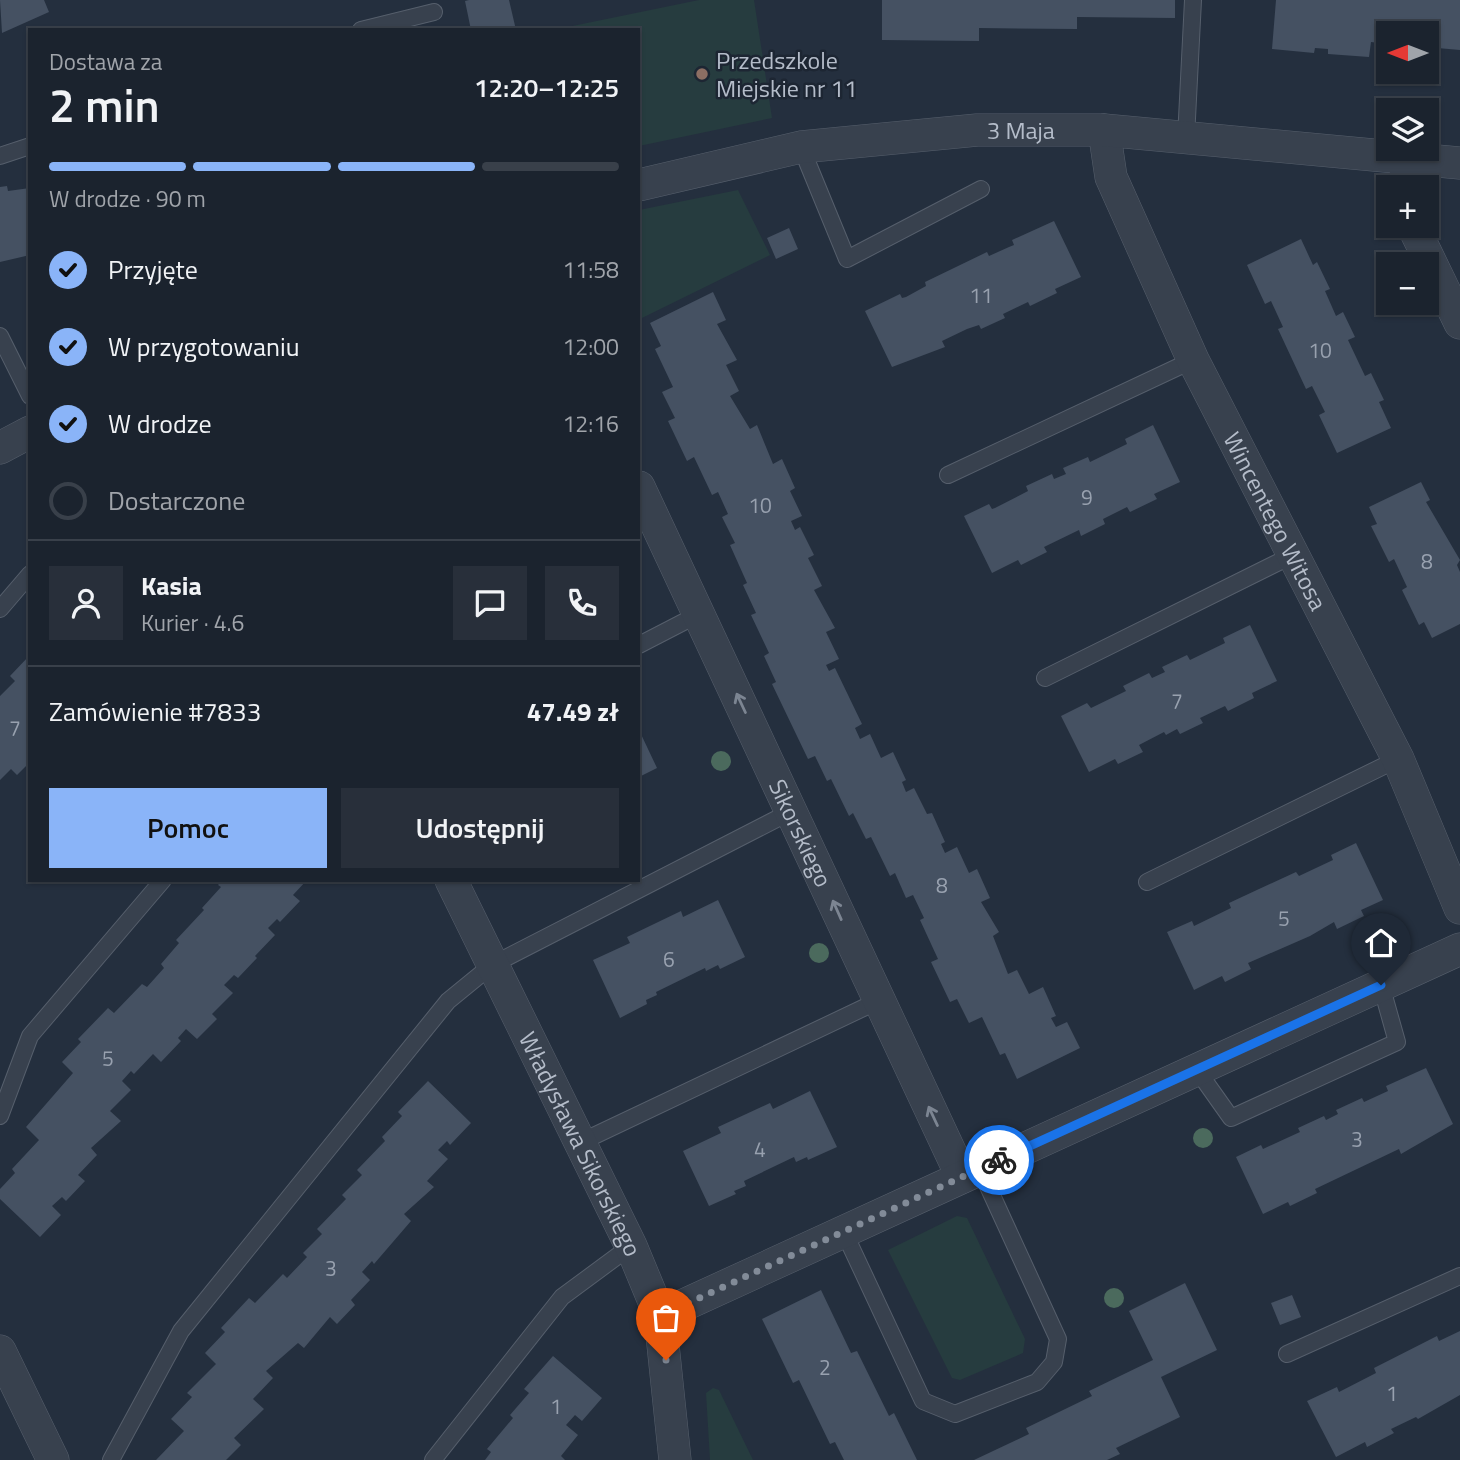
<!DOCTYPE html>
<html lang="pl">
<head>
<meta charset="utf-8">
<style>
	:root { --surface:#1b232e; --page:#282f3a; --text:#f1f3f6; --muted:#a0a4aa; --line:#39404a; --accent:#8ab4f8 }
	body { margin:0; font-family:"Titillium Web",sans-serif; background:var(--page); color:var(--text); height:100vh; display:flex; flex-direction:column; font-size:26px; white-space:nowrap }
	* { box-sizing:border-box; margin:0 }
	p { font-size:23px; color:var(--muted) }
	.icon { flex:none; width:38px; height:38px; fill:none; stroke:currentColor; stroke-width:2; stroke-linecap:round; stroke-linejoin:round }
	.map { position:relative; flex:1; overflow:hidden }
	.details { position:absolute; left:28px; top:28px; width:612px; height:854px; display:flex; flex-direction:column; background:var(--surface); border-radius:0px; box-shadow:0 2px 5px #0004,0 0 0 2px var(--line) }
	.details>* { flex:none }
	.needle { width:46px; rotate:270deg }
	.controls { position:absolute; left:1376px; top:21px; display:grid; gap:14px }
	.controls a { display:grid; place-items:center; width:63px; height:63px; border-radius:0px; background:var(--surface); box-shadow:0 2px 5px #0004,0 0 0 2px var(--line); font-size:35px }
	.pin { position:absolute; display:grid; place-items:center; width:60px; height:60px; color:#fff; margin:-72px -30px; border-radius:50% 50% 50% 0; rotate:-45deg; box-shadow:0 0 7px #0007 }
	.pin .icon { rotate:45deg }
	.courier { position:absolute; display:grid; place-items:center; width:70px; height:70px; margin:-35px; border:5px solid #1a73e8; border-radius:50%; background:#fff; color:#222; box-shadow:0 2px 9px #0007 }
	.head em { font-style:normal; font-weight:600 }
	.head div { display:flex; flex-direction:column-reverse }
	.head { display:flex; align-items:center; justify-content:space-between; height:119px; padding:0 21px }
	h1 { font-size:46px; font-weight:600; line-height:52px }
	.bar { display:grid; grid-template-columns:repeat(4,1fr); gap:10px 7px; align-content:center; height:84px; padding:0 21px }
	.bar i { height:9px; border-radius:5px; background:var(--line) }
	.bar .selected { background:var(--accent) }
	.bar p { grid-column:span 4 }
	.line { display:flex; align-items:center; gap:18px; padding:0 21px; border-top:2px solid var(--line) }
	.line div { flex:1 }
	.round { display:grid; place-items:center; flex:none; width:74px; height:74px; border-radius:0px; background:var(--page) }
	ol { padding:0 21px; list-style:none }
	li { display:flex; align-items:center; gap:21px; height:77px }
	li p { margin-inline-start:auto }
	li .icon { padding:7px; border-radius:50%; background:var(--accent); color:#111; stroke-width:4 }
	li:last-child { color:var(--muted) }
	li i { width:38px; height:38px; border:4px solid var(--line); border-radius:50% }
	.action { display:flex; gap:14px; margin-top:auto; padding:14px 21px }
	.action a { flex:1; height:80px; border-radius:0px; background:var(--accent); color:#111; font-size:28px; font-weight:600; line-height:80px; text-align:center }
	.action a+a { background:var(--page); color:var(--text) }
	.map>svg:first-child { display:block }
	.green { fill:#263c3f }
	.building { fill:#455162 }
	.lines { fill:none; stroke-linecap:round; stroke-linejoin:round }
	.lane-casing { stroke:#565f6c; stroke-width:18 }
	.street-casing { stroke:#565f6c; stroke-width:33 }
	.lane { stroke:#38414e; stroke-width:16 }
	.street { stroke:#38414e; stroke-width:32 }
	.tree { fill:#4b6a5d }
	.oneway { stroke:#7c8592 }
	.done { stroke:#828b98; stroke-width:7; stroke-dasharray:0 12.6 }
	.route { stroke:#1a73e8; stroke-width:9 }
	.education-dot { fill:#8d6e63; stroke:#1d2633; stroke-width:2.5 }
	.labels { text-anchor:middle; dominant-baseline:central; stroke-width:5; stroke-linejoin:round; paint-order:stroke }
	.number-label { font-size:21px; fill:#98a1af }
	.poi-label { font-size:24px; fill:#b4bcc9; stroke:#1d2633; text-anchor:start }
	.street-label { font-size:24px; fill:#b4bcc9; stroke:#1d2633 }
</style>
</head>
<body>
<div class="map">
<svg width="1460" height="1460" viewBox="0 0 1460 1460">
	<rect width="100%" height="100%" fill="#242f3e"/>
	<!-- green -->
	<path class="green" d="M699 0H754L772 118 639 146V30H553Z
		M738 190 770 255 642 318 639 310V210Z
		M957 1216 967 1218 1025 1339 1023 1353 960 1380 952 1378 888 1250Z
		M713 1388 719 1390 753 1460H710L706 1393Z"/>
	<!-- building -->
	<path class="building" d="M0 0H44L49 12 2 33Z
		M469 0H509L516 30H471L465 1Z
		M882 0H1175V18L1077 17V29L979 28V41L882 40Z
		M1276 0H1460V50L1426 47V33H1388V44L1371 42 1369 57 1328 54V49L1315 48 1314 53 1272 49Z
		M7 186 8 191 30 188V255L0 262V187Z
		M1054 221 1081 277 1055 289 1057 293 1030 306 1028 302 1003 314 1005 318 981 329 979 325 967 329 942 341 945 347 892 367 865 311 900 294 902 298 906 297 926 286 925 282 987 252 989 256 1009 247 1014 245 1012 240Z
		M789 228 798 249 776 259 767 238Z
		M1301 239 1313 265 1317 262 1330 289 1325 291 1336 316 1343 312 1355 337 1348 340 1365 376 1371 373 1384 400 1379 402 1391 428 1337 453 1319 415 1325 412 1312 386 1306 389 1278 329 1283 327 1271 301 1265 304 1247 265Z
		M713 292 726 320 717 324 737 360 726 365 739 391 730 396 750 429 757 425 773 464 782 459 795 488 790 491 802 516 791 521 795 530 800 527 814 555 808 558 822 586 814 590 835 628 826 632 839 659 826 665 829 671 835 668 862 724 855 728 860 739 870 734 881 758 893 752 906 780 902 782 906 792 914 788 927 814 932 813 945 842 941 844 945 853 957 847 969 873 977 869 990 898 981 902 999 932 993 936 1008 974 1017 970 1029 994 1043 987 1056 1016 1051 1018 1056 1027 1067 1022 1080 1048 1017 1079 1005 1053 1000 1055 982 1017 969 1023 957 999 950 1002 931 962 938 959 920 920 924 918 913 895 906 898 895 873 890 876 871 837 866 839 853 813 849 816 831 779 827 781 815 756 808 759 772 684 776 682 764 656 769 653 751 615 756 613 743 585 747 583 730 545 735 543 722 517 728 514 718 492 712 495 694 457 687 461 668 421 675 418 662 392 673 387 655 349 661 346 650 323Z
		M1153 425 1180 482 1154 494 1157 499 1130 512 1127 507 1103 519 1105 524 1081 536 1079 530 1044 547 1047 552 1021 565 1018 560 992 573 964 516 989 504 992 509 995 508 1028 491 1026 486 1052 474 1054 479 1066 474 1063 468 1088 457 1090 462 1127 444 1125 439Z
		M1421 482 1430 500 1426 502 1460 560 1457 565 1460 572V624L1432 638 1424 622 1419 625 1402 590 1407 587 1394 559 1389 562 1371 526 1377 524 1369 507Z
		M1250 625 1277 681 1252 693 1254 698 1228 711 1225 706 1200 718 1203 723 1180 734 1177 729 1166 735 1164 732 1139 745 1143 752 1118 764 1115 759 1089 772 1061 716 1087 703 1091 708 1126 691 1123 686 1149 673 1152 678 1165 672 1162 667 1187 655 1190 660 1225 643 1223 638Z
		M30 648V762L17 775 11 769 0 780V696L15 681 10 676 29 656 26 652Z
		M639 730 657 768 639 777Z
		M1356 843 1383 900 1361 910 1364 916 1337 929 1334 922 1310 936 1248 963 1251 969 1225 982 1222 976 1194 990 1167 932 1192 921 1194 926 1231 908 1229 903 1259 889 1296 872 1299 876 1333 860 1331 855Z
		M222 880H307L293 895 300 901 280 922 277 919 268 928 275 935 255 956 257 958 238 978 234 975 224 985 233 993 212 1014 217 1019 197 1039 186 1029 178 1038 181 1041 161 1062 153 1054 134 1074 131 1071 122 1081 131 1090 110 1111 121 1121 91 1148 97 1155 78 1175 85 1181 66 1201 62 1197 52 1206 61 1215 40 1237 0 1199V1189L15 1173 12 1169 39 1140 26 1127 73 1073 62 1062 81 1042 78 1039 108 1008 114 1013 142 984 147 987 164 968 161 964 179 943 176 940 204 910 202 908 221 887 218 885Z
		M718 900 745 957 720 969 718 965 706 971 705 968 656 992 657 995 646 1000 647 1004 620 1018 593 960 630 943 627 937 681 911 683 917Z
		M1426 1068 1453 1124 1401 1154 1399 1149 1315 1189 1317 1193 1290 1206 1288 1202 1263 1214 1236 1157 1261 1145 1263 1149 1300 1132 1298 1128 1324 1116 1326 1120 1338 1114 1336 1110 1362 1098 1364 1102 1388 1091 1386 1086Z
		M428 1081 471 1123 450 1145 447 1141 438 1150 448 1159 427 1181 434 1187 404 1214 411 1221 374 1264 372 1261 362 1272 370 1280 351 1300 355 1305 337 1324 330 1317 304 1348 298 1343 266 1371 273 1378 253 1399 264 1409 234 1438 241 1445 226 1460H156L184 1431 171 1419 192 1397 187 1393 216 1364 205 1353 225 1332 221 1328 249 1298 255 1303 283 1274 287 1278 307 1257 303 1253 322 1234 317 1229 346 1199 342 1195 362 1175 357 1170 385 1141 382 1137 402 1116 398 1112Z
		M810 1091 837 1147 808 1160 807 1157 796 1162 794 1157 744 1181 746 1186 734 1191 736 1194 709 1206 683 1151 721 1133 718 1127 770 1103 773 1109Z
		M1185 1283 1217 1350 1161 1377 1180 1417 1116 1448 1120 1454 1107 1460H974L1029 1434 1026 1428 1092 1396 1089 1391 1153 1360 1129 1311Z
		M821 1290 851 1353 857 1351 889 1416 894 1413 917 1460H844L835 1442 830 1444 799 1380 793 1383 762 1319Z
		M1292 1295 1301 1317 1280 1325 1271 1303Z
		M1460 1331V1395L1418 1419 1416 1417 1391 1429 1394 1433 1367 1447 1365 1442 1336 1457 1307 1401 1337 1387 1339 1392 1376 1373 1374 1368 1437 1336 1439 1341Z
		M553 1356 602 1398 582 1421 575 1415 566 1425 578 1435 561 1456 565 1460H485L491 1452 487 1449 513 1418 510 1415 529 1393 524 1389Z"/>
	<g class="lines">
		<!-- lane casing -->
		<g class="lane-casing">
			<path id="lane" d="M361 30 434 12
				M1186 138 1193 0
				M801 147 847 259 981 189
				M0 156 30 146
				M0 336 30 396
				M948 475 1193 360
				M0 609 30 574
				M639 645 699 614
				M1045 678 1293 555
				M1147 882 1398 759
				M1197 1070 1231 1118 1397 1042 1381 985
				M0 1116 30 1036 163 880
				M581 1142 878 1001
				M844 1232 923 1401 955 1414 1037 1382 1054 1362 1058 1339 980 1169
				M1287 1354 1460 1276
				M111 1460 181 1331 448 1001 492 965 792 811
				M433 1460 562 1297 631 1246"/>
		</g>
		<!-- street casing -->
		<g class="street-casing">
			<g id="street">
				<path id="s1" d="M1104 130 1111 177 1193 360 1398 759 1460 908"/>
				<path id="s2" d="M639 185 801 147 977 130H1104L1460 163"/>
				<path d="M1406 187V158"/>
				<path d="M1413 226 1460 323"/>
				<path d="M0 448 30 432"/>
				<path id="s3" d="M639 487 962 1177"/>
				<path id="s4" d="M451 880 631 1246 660 1316 675 1460"/>
				<path d="M660 1316 1460 949"/>
				<path d="M0 1351 53 1460"/>
			</g>
		</g>
		<!-- lane -->
		<use href="#lane" class="lane"/>
		<!-- street -->
		<use href="#street" class="street"/>
	</g>
	<!-- trees -->
	<g class="tree">
		<circle cx="721" cy="761" r="10"/>
		<circle cx="819" cy="953" r="10"/>
		<circle cx="1203" cy="1138" r="10"/>
		<circle cx="1114" cy="1298" r="10"/>
	</g>
	<!-- one-way arrows -->
	<defs><path id="oneway-shaft" d="M-6 0H5M1.5-3L5.5 0L1.5 3" fill="none" stroke-width="1.6" stroke-linecap="round" stroke-linejoin="round" transform="scale(1.75)"/></defs>
	<g class="oneway">
		<use href="#oneway-shaft" transform="translate(741 703) rotate(-115)"/>
		<use href="#oneway-shaft" transform="translate(837 910) rotate(-114)"/>
		<use href="#oneway-shaft" transform="translate(933 1116) rotate(-115)"/>
	</g>
	<g class="lines">
		<!-- done -->
		<path class="done" d="M666 1360 660 1316 999 1160"/>
		<!-- route -->
		<path class="route" d="M999 1160 1381 985"/>
	</g>
	<!-- markers -->
	<circle class="education-dot" cx="702" cy="74" r="7"/>
	<g class="labels">
		<!-- number labels -->
		<g class="number-label">
			<text x="981" y="295">11</text>
			<text x="1320" y="350">10</text>
			<text x="1087" y="497">9</text>
			<text x="760" y="505">10</text>
			<text x="1427" y="561">8</text>
			<text x="1177" y="701">7</text>
			<text x="15" y="728">7</text>
			<text x="942" y="885">8</text>
			<text x="1284" y="918">5</text>
			<text x="669" y="959">6</text>
			<text x="108" y="1058">5</text>
			<text x="1357" y="1139">3</text>
			<text x="760" y="1149">4</text>
			<text x="331" y="1268">3</text>
			<text x="825" y="1367">2</text>
			<text x="1392" y="1393">1</text>
			<text x="556" y="1406">1</text>
		</g>
		<!-- poi labels -->
		<g class="poi-label">
			<text x="716" y="60">Przedszkole<tspan x="716" dy="28">Miejskie nr 11</tspan></text>
		</g>
		<!-- street labels -->
		<g class="street-label">
			<text stroke="none"><textPath href="#s2" startOffset="387">3 Maja</textPath></text>
			<text stroke="none"><textPath href="#s1" startOffset="429">Wincentego Witosa</textPath></text>
			<text stroke="none"><textPath href="#s3" startOffset="382">Sikorskiego</textPath></text>
			<text stroke="none"><textPath href="#s4" startOffset="294">Władysława Sikorskiego</textPath></text>
		</g>
	</g>
</svg>
<div class="controls">
<a><svg class="needle" viewBox="-14 -14 28 28"><path d="M0-13l5 13h-10z" fill="#e53935"/><path d="M0 13l5-13h-10z" fill="#a0a4aa"/></svg></a>
<a><svg class="icon" aria-label="layers" viewBox="0 0 24 24"><path d="M12 4l9 5-9 5-9-5zM3 14l9 5 9-5"/></svg></a>
<a>+</a>
<a>−</a>
</div>
<div class="pin" style="left:666px;top:1360px;background:#ea580c"><svg class="icon" aria-label="bag" viewBox="0 0 24 24"><path d="M5 8h14l-1 12H6zM9 8a3 3 0 0 1 6 0"/></svg></div>
<div class="pin" style="left:1381px;top:985px;background:#1f2937"><svg class="icon" aria-label="home" viewBox="0 0 24 24"><path d="M3 11l9-7 9 7M6 9v11h12V9"/></svg></div>
<div class="courier" style="left:999px;top:1160px"><svg class="icon" aria-label="bike" viewBox="0 0 24 24"><circle cx="6" cy="16" r="4"/><circle cx="18" cy="16" r="4"/><path d="M6 16l4-8h5l3 8M10 8l3 8H6M13 5h3"/></svg></div>
<section class="details">
<div class="head"><div><h1>2 min</h1><p>Dostawa za</p></div><em>12:20–12:25</em></div>
<div class="bar"><i class="selected"></i><i class="selected"></i><i class="selected"></i><i></i><p>W drodze · 90 m</p></div>
<ol>
<li><svg class="icon" aria-label="check" viewBox="0 0 24 24"><path d="M5 12l5 5 9-10"/></svg>Przyjęte<p>11:58</p></li>
<li><svg class="icon" aria-label="check" viewBox="0 0 24 24"><path d="M5 12l5 5 9-10"/></svg>W przygotowaniu<p>12:00</p></li>
<li><svg class="icon" aria-label="check" viewBox="0 0 24 24"><path d="M5 12l5 5 9-10"/></svg>W drodze<p>12:16</p></li>
<li><i></i>Dostarczone</li>
</ol>
<div class="line" style="height:126px"><a class="round"><svg class="icon" aria-label="person" viewBox="0 0 24 24"><circle cx="12" cy="8" r="4"/><path d="M4 21q1-7 8-7t8 7"/></svg></a><div><b>Kasia</b><p>Kurier · 4.6</p></div><a class="round"><svg class="icon" aria-label="chat" viewBox="0 0 24 24"><path d="M4 5h16v11H9l-5 4z"/></svg></a><a class="round"><svg class="icon" aria-label="phone" viewBox="0 0 24 24"><path d="M5 4h4l2 5-3 2q2 4 5 5l2-3 5 2v4C11 20 4 13 5 4z"/></svg></a></div>
<div class="line" style="height:91px"><div>Zamówienie #7833</div><b>47.49 zł</b></div>
<div class="action"><a>Pomoc</a><a>Udostępnij</a></div>
</section>
</div>
</body>
</html>
